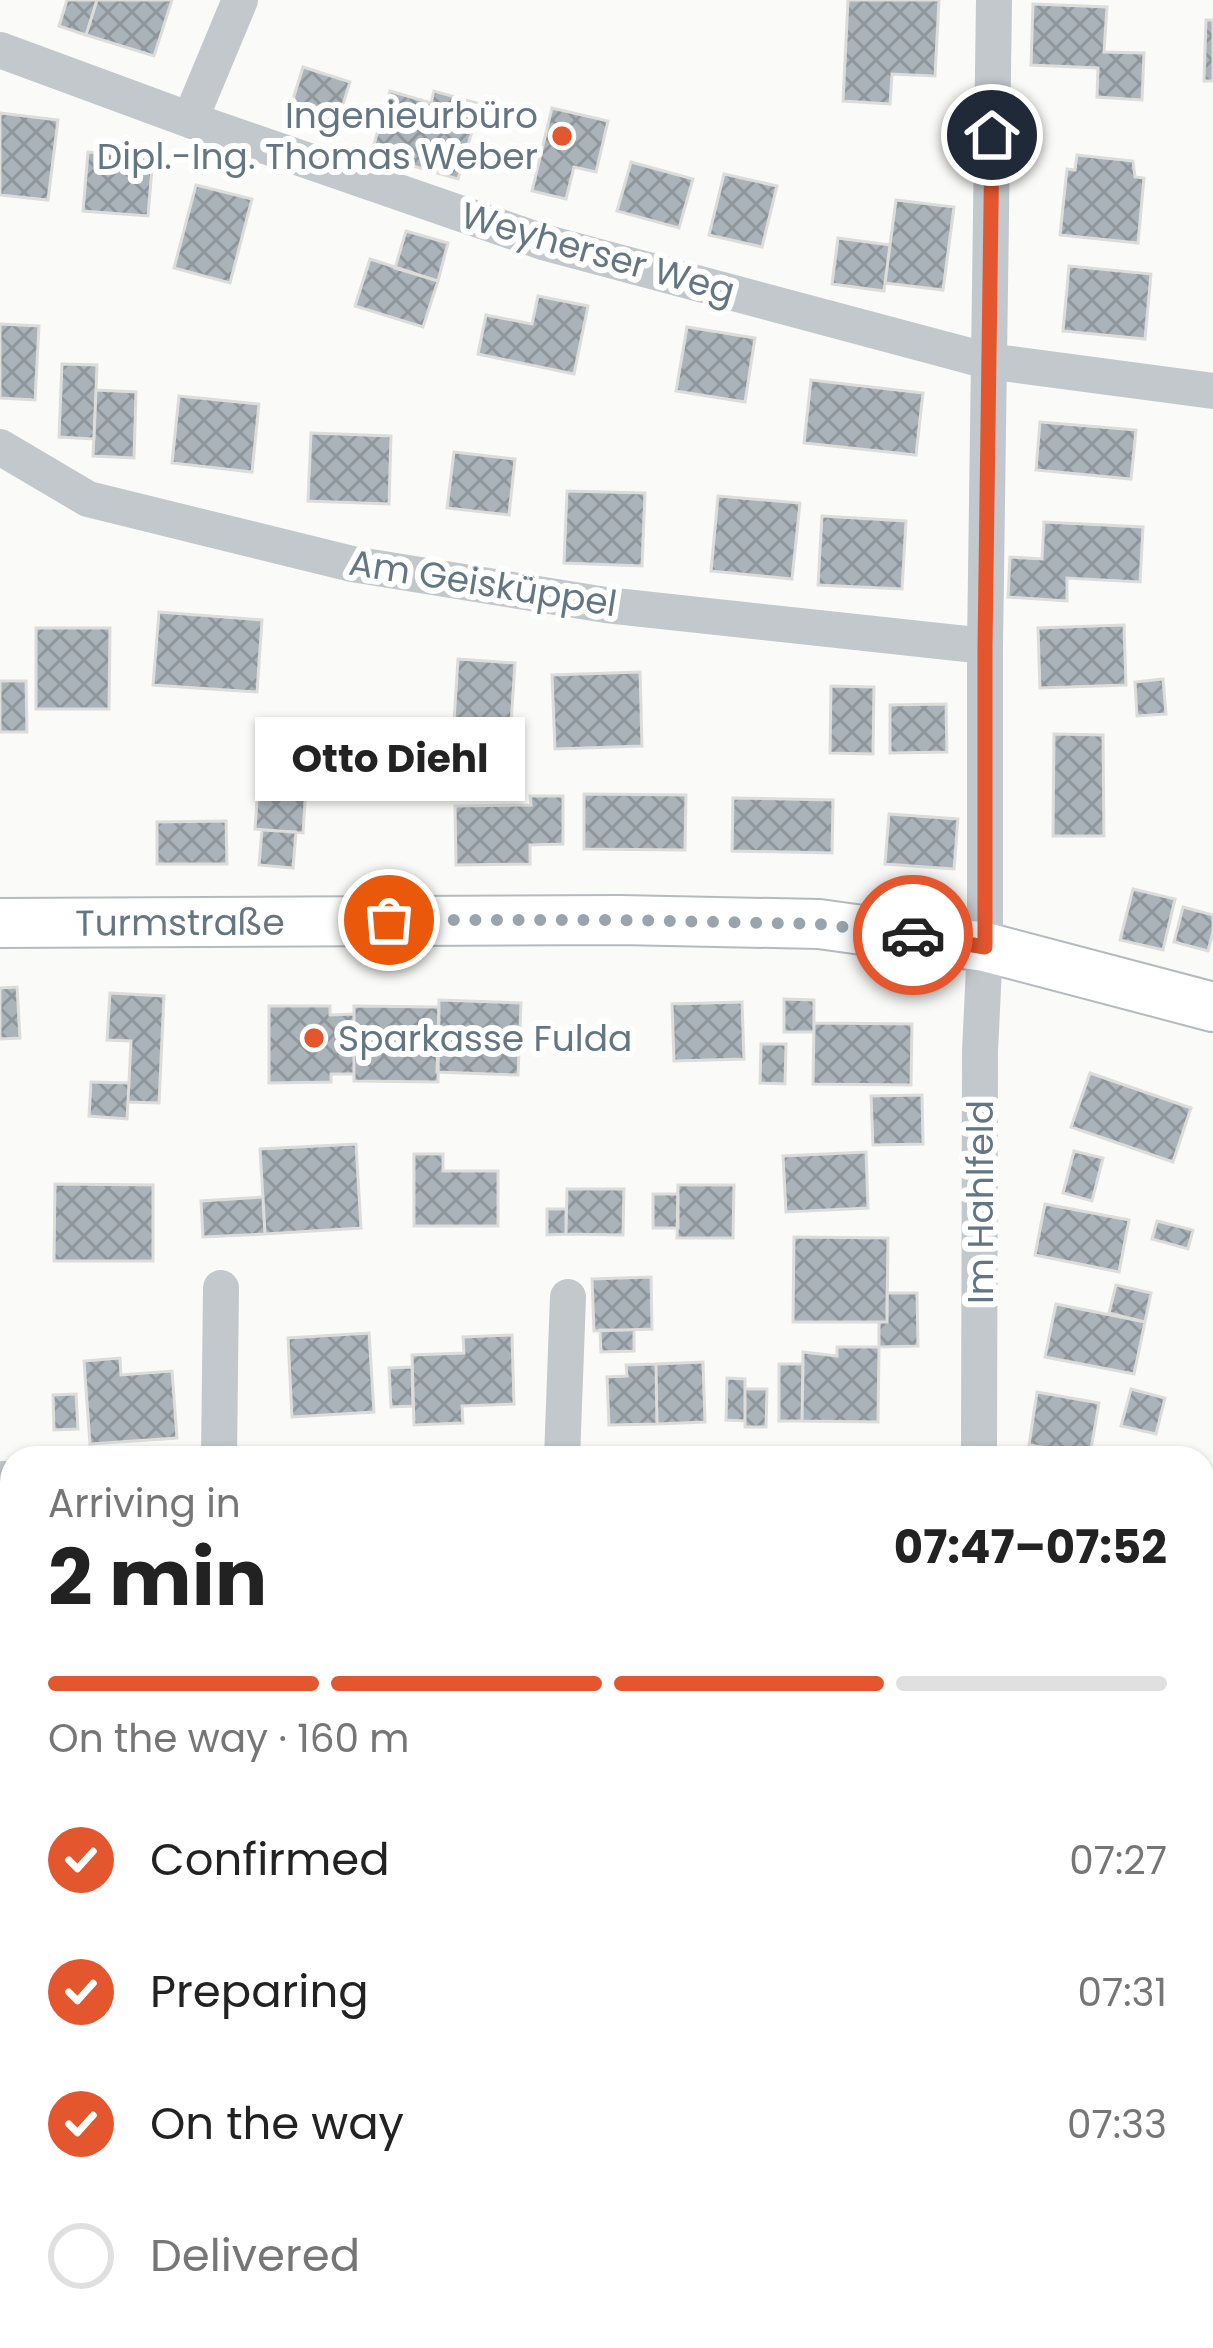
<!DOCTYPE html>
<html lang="en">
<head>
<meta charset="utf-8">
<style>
	:root { --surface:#fff; --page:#f2f2f2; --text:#222; --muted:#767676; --line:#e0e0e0; --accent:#e4572e }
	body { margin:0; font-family:Poppins,sans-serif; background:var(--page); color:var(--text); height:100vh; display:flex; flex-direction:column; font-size:45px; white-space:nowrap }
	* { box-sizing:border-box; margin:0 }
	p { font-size:39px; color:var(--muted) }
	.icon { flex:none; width:66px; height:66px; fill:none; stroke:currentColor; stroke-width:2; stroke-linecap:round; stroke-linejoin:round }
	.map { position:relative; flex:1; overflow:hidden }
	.panel { position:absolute; left:0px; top:1446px; width:1215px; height:903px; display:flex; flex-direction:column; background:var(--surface); border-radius:36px 36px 0 0; box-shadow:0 3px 9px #0004 }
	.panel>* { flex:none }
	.pin { position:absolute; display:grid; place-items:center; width:102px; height:102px; color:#fff; margin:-51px; border:6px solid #fff; border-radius:50%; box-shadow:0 3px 12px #0007 }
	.courier { position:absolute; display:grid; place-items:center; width:120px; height:120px; margin:-60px; border:9px solid #e4572e; border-radius:50%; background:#fff; color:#222; box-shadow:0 3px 15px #0007 }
	.bubble { position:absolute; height:84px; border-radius:0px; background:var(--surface); box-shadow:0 3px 9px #0004; font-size:39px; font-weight:700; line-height:84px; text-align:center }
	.headline em { font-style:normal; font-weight:700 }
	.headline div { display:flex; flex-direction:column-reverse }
	.headline { display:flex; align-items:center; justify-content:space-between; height:204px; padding:0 48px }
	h1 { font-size:78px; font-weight:700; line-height:90px }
	.bar { display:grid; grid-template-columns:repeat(4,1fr); gap:18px 12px; align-content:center; height:144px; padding:0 48px }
	.bar i { height:15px; border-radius:9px; background:var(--line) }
	.bar .selected { background:var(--accent) }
	.bar p { grid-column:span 4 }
	ol { padding:0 48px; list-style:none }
	li { display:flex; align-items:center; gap:36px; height:132px }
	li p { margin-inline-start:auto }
	li .icon { padding:12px; border-radius:50%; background:var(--accent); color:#fff; stroke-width:4 }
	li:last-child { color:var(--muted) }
	li i { width:66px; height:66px; border:6px solid var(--line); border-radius:50% }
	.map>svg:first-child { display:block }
	.building { fill:url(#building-cross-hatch); stroke:#dcdcda; stroke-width:3 }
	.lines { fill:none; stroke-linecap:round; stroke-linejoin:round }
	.major-casing { stroke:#b5babe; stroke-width:52 }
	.minor { stroke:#c3c8cc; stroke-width:36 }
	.major { stroke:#fff; stroke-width:48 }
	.done { stroke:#99a4ac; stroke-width:12; stroke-dasharray:0 21.6 }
	.route { stroke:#e4572e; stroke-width:15 }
	.poi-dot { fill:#e4572e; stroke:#fff; stroke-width:4.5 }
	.labels { text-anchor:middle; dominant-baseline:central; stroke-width:12; stroke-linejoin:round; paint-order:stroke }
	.poi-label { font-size:36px; fill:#657683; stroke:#fff; text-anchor:end }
	.street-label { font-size:36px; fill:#657683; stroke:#fff }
</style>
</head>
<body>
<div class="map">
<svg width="1213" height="2348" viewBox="0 0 1213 2348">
	<defs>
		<pattern id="building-cross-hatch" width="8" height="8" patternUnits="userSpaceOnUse" patternTransform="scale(3)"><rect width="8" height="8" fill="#aab3b9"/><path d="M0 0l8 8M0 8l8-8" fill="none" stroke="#8e969c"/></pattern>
	</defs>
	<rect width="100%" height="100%" fill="#fafaf8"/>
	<!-- building -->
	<path class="building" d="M67 0H97L86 35 59 26Z
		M97 0H172L154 56 86 35Z
		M848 0H939L935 76 892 74 890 104 843 101Z
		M1033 4 1107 7 1104 52 1144 53 1142 100 1097 97 1098 68 1031 65Z
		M1206 20H1213V81H1204Z
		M303 67 350 82 338 121 291 106Z
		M390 91 431 103 434 91 480 104 458 179 371 154Z
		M552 108 608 121 596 172 574 167 566 199 532 191Z
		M0 113 58 120 48 200 0 195Z
		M88 152 153 157 148 216 83 211Z
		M1077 155 1133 161 1135 177 1144 178 1138 243 1060 235 1067 169 1075 170Z
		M631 162 693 179 679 228 617 211Z
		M724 174 777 186 762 247 709 235Z
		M196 185 252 199 230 283 174 268Z
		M896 200 954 207 943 290 885 283Z
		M406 231 448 243 438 281 395 268Z
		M838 238 890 245 884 291 832 284Z
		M370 259 438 281 423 327 355 306Z
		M1069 266 1151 274 1145 339 1063 331Z
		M538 296 588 306 574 374 478 354 486 315 532 324Z
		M0 324 39 326 35 400 0 398Z
		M687 327 755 338 745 402 676 391Z
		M62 364 97 365 94 439 59 437Z
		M811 380 923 393 916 455 804 443Z
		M96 390 136 392 134 458 93 456Z
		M179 396 259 404 252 472 172 463Z
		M1040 422 1136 430 1131 479 1036 470Z
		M311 433 391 436 389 504 308 501Z
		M454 452 515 459 509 515 447 508Z
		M567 491 645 493 642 566 564 563Z
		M718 496 800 503 792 579 711 571Z
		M822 516 906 521 902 589 818 585Z
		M1044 522 1143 527 1140 582 1067 578V601L1008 597 1010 557 1042 559Z
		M159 612 262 620 257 692 153 685Z
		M1124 625 1126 685 1040 688 1038 628Z
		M36 628H110L109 709H36Z
		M458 659 515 663 510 740 453 736Z
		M640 672 642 746 555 749 552 675Z
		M1163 679 1166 714 1137 716 1135 682Z
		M0 681H26L27 732H0Z
		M831 686 874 687 873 754 830 753Z
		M946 704 947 752 890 753V705Z
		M1054 734 1103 735 1104 836H1053Z
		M260 754 308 757 303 833 255 829Z
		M584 794 686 795 685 850 584 849Z
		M530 796H563V844L530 845V864L456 865 455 806 531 805Z
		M733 798 833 800 832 853 732 851Z
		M889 814 958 819 954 869 885 864Z
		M226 821 227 864H157V822Z
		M262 830 296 832 293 868 259 865Z
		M1133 889 1175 899 1163 950 1120 940Z
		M1183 907 1213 915V931L1208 951 1174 942Z
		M17 987 20 1038 0 1039V988Z
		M110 993 164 996 159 1103 128 1102 131 1041 107 1040Z
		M784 999 814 1000V1032H784Z
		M439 1000 521 1003 518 1075 437 1072Z
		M742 1002 744 1059 674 1061 672 1004Z
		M269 1006H330V1015L354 1014V1074H331V1082L269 1083Z
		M354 1006 439 1007 438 1082 354 1081Z
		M814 1023 912 1024 911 1085 813 1084Z
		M761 1044H786L785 1084 760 1083Z
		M1090 1073 1191 1108 1173 1162 1071 1127Z
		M91 1082 129 1083 127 1119 89 1116Z
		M922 1095 923 1144 873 1145 871 1096Z
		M356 1144 361 1228 265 1234 260 1149Z
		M1074 1151 1103 1158 1092 1201 1063 1193Z
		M866 1152 868 1208 786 1212 783 1156Z
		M414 1154H443V1171H498V1226H414Z
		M55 1184 153 1185V1261H54Z
		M678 1185H734L733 1238H677Z
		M567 1189H624L623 1235 566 1234Z
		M653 1194H678V1228H653Z
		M263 1197 265 1234 203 1237 201 1201Z
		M1045 1204 1129 1220 1119 1272 1035 1255Z
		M547 1209H566V1234L547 1235Z
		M1157 1221 1193 1230 1188 1249 1152 1239Z
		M794 1237 888 1238 887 1322H793Z
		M651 1277 652 1329 594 1331 592 1279Z
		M1116 1285 1151 1293 1145 1322 1109 1313Z
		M887 1293H917L918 1346 879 1347V1322H887Z
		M1056 1304 1145 1322 1134 1374 1045 1357Z
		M600 1330H634V1351L601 1352Z
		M369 1333 374 1412 292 1417 288 1338Z
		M512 1335 514 1404 462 1406 463 1423 414 1425 412 1355 464 1353 463 1337Z
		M837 1347H879L878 1422 802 1421 803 1352 837 1356Z
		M120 1358 121 1375 172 1371 177 1438 90 1444 84 1361Z
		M703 1362 705 1422 657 1424 656 1364Z
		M656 1364 657 1424 609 1425 607 1377 627 1376 626 1365Z
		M779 1364H803L802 1421H779Z
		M412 1367 413 1406 391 1407 389 1368Z
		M727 1378 745 1379V1421L726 1420Z
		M745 1389H767L766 1427H745Z
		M1131 1389 1165 1398 1156 1434 1121 1426Z
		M1037 1392 1099 1403 1090 1455 1029 1445Z
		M76 1394 78 1429 54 1430 53 1395Z
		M1212 1503H1213V1573L1203 1570V1538Z
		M0 1570H12V1604H0Z
		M1203 2147 1213 2149V2231L1203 2229Z
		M0 2307 12 2326V2337L20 2338 3 2348H0Z
		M227 2337H282L289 2348H209Z
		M482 2337H566L568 2340 557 2348H489Z
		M758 2337H822L805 2348H765Z"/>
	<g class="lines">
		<!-- major casing -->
		<g class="major-casing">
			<g id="major">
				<path id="s1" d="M0 923 620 920 819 924 985 947 1213 1007"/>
			</g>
		</g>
		<!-- minor -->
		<path class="minor" d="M0 50 190 120 543 242 988 361 1213 391
			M190 120 240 0
			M0 447 88 499 352 564 606 605 985 646
			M219 1458 221 1288
			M562 1458 568 1297
			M979 1458 980 1051 985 947V646L994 0
			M0 1479H12
			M1203 1612 1213 1615
			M0 1923 12 1925
			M972 2348 973 2337"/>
		<!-- major -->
		<use href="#major" class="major"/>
	</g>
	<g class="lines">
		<!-- done -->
		<path class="done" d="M389 920H620L819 924 913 935"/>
		<!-- route -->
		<path class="route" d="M913 935 985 947V646L992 135"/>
	</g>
	<!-- markers -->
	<g class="poi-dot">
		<circle cx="562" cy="136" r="12"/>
		<circle cx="314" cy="1038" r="12"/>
	</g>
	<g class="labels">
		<!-- poi labels -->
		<g class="poi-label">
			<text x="538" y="115">Ingenieurbüro<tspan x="538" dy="41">Dipl.-Ing. Thomas Weber</tspan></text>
			<text x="338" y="1038" text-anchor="start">Sparkasse Fulda</text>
		</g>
		<!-- street labels -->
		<g class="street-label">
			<text transform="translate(598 253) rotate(16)">Weyherser Weg</text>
			<text transform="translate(483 583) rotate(9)">Am Geisküppel</text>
			<text stroke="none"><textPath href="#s1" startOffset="180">Turmstraße</textPath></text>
			<text transform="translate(980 1202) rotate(-90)">Im Hahlfeld</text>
		</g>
	</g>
</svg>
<div class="pin" style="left:389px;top:920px;background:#ea580c"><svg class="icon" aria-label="bag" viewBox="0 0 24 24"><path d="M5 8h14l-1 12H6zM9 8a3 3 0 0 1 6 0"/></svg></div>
<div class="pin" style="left:992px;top:135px;background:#1f2937"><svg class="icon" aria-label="home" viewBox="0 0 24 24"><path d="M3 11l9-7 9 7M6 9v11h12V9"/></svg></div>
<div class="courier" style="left:913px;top:935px"><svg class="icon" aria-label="car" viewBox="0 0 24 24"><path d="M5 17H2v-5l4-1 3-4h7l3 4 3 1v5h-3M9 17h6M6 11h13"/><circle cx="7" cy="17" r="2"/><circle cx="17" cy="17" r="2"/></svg></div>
<div class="bubble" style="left:255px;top:717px;width:270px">Otto Diehl</div>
<section class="panel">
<div class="headline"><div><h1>2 min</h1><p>Arriving in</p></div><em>07:47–07:52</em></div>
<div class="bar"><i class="selected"></i><i class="selected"></i><i class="selected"></i><i></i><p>On the way · 160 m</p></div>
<ol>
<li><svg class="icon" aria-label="check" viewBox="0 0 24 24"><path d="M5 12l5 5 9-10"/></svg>Confirmed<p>07:27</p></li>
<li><svg class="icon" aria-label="check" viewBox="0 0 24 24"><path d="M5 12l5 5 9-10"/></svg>Preparing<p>07:31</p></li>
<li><svg class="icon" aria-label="check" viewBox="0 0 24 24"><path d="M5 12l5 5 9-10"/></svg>On the way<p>07:33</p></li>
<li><i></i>Delivered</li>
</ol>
</section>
</div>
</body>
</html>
